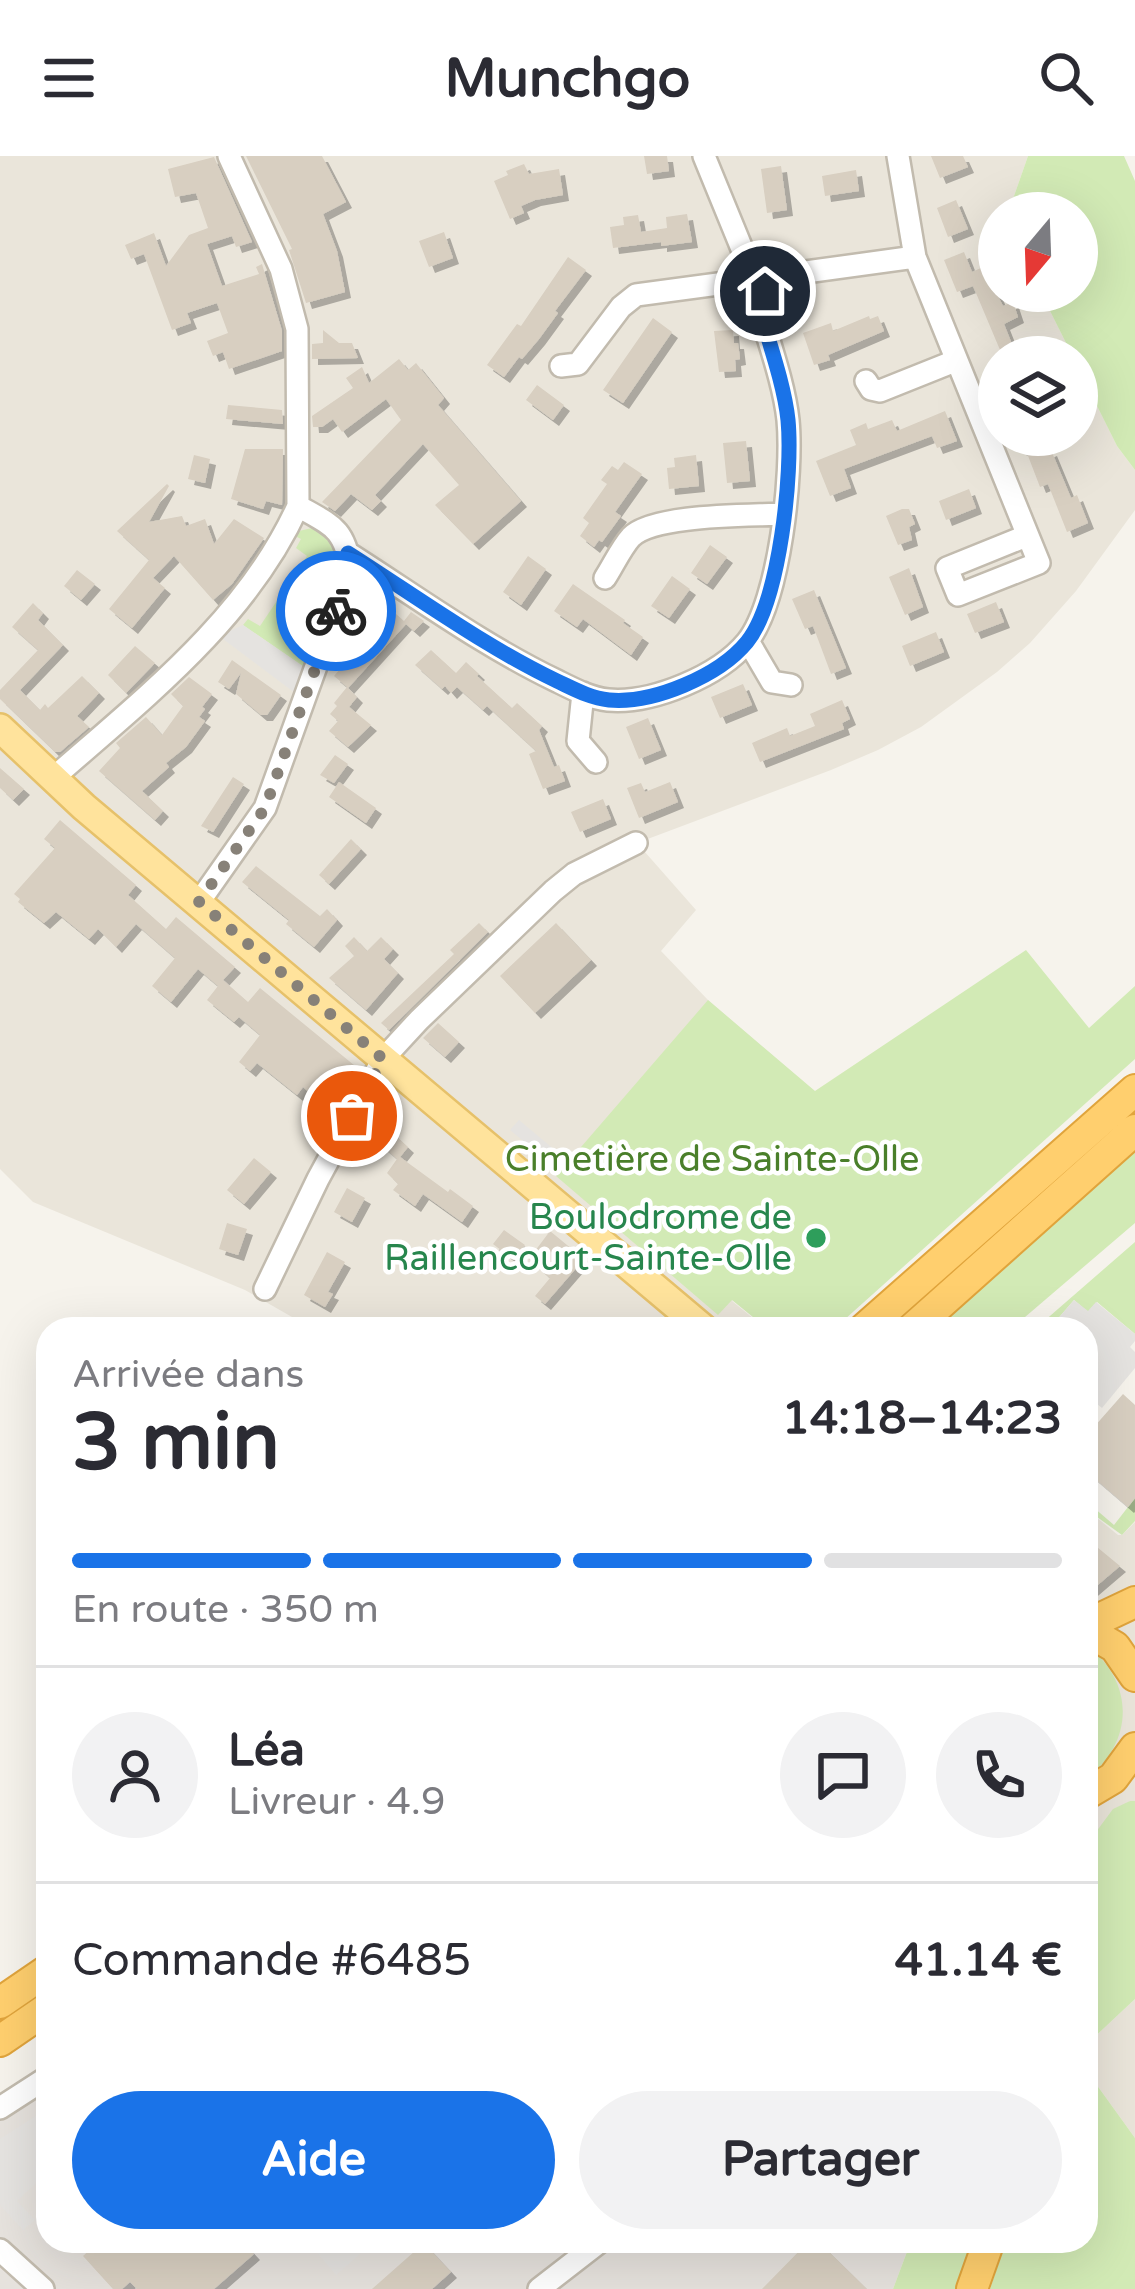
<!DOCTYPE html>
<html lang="fr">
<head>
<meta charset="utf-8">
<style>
	:root { --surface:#fff; --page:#f2f2f3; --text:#2b2b33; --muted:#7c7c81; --line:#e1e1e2; --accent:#1a73e8 }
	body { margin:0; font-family:"Varela Round",sans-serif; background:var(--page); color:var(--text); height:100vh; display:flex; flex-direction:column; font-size:45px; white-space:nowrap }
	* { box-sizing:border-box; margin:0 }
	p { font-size:39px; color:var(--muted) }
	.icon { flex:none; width:66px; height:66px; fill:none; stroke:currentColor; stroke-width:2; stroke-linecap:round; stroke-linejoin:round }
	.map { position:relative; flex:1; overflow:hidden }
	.sheet { position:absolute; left:36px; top:1161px; width:1062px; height:936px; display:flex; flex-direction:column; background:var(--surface); border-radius:36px; box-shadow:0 12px 48px #0002 }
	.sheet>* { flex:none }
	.needle { width:78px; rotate:199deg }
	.controls { position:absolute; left:978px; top:36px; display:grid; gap:24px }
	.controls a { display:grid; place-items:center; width:120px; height:120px; border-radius:50%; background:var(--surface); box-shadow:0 12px 48px #0002; font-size:60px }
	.pin { position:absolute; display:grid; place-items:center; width:102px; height:102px; color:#fff; margin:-51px; border:6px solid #fff; border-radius:50%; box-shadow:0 3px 12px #0007 }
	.courier { position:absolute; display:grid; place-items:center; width:120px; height:120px; margin:-60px; border:9px solid #1a73e8; border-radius:50%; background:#fff; color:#222; box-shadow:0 3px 15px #0007 }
	.summary em { font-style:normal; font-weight:700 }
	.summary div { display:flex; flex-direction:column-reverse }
	.summary { display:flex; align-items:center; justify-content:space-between; height:204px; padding:0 36px }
	h1 { font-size:78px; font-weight:700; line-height:90px }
	.bar { display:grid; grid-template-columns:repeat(4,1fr); gap:18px 12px; align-content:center; height:144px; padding:0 36px }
	.bar i { height:15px; border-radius:9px; background:var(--line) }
	.bar .selected { background:var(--accent) }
	.bar p { grid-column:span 4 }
	.line { display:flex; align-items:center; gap:30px; padding:0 36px; border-top:3px solid var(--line) }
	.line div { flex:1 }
	.round { display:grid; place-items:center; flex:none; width:126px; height:126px; border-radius:63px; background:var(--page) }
	.button { display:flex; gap:24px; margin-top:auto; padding:24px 36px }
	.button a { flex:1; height:138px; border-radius:72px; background:var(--accent); color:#fff; font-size:48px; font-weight:700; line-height:138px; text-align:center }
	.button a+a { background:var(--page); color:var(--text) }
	header { display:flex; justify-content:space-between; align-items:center; height:156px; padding:0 36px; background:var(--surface); font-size:54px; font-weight:700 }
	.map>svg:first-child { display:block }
	.residential { fill:#eae5da }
	.industrial { fill:#e6e2dd }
	.green { fill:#d2eab5 }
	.parking { fill:#e5e3e0 }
	.building { fill:#d8cfc1; filter:url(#shadow) }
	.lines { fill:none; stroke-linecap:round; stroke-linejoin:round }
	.minor-casing { stroke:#c2bbae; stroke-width:26 }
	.major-casing { stroke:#e6c16a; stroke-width:32 }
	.highway-casing { stroke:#e0a43c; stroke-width:34 }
	.minor { stroke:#fff; stroke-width:21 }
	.major { stroke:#ffe39c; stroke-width:27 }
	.highway { stroke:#ffcf6e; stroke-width:30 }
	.done { stroke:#878178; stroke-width:12; stroke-dasharray:0 21.6 }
	.route { stroke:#1a73e8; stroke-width:15 }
	.leisure-dot { fill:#2e9e5b; stroke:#fff; stroke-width:4.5 }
	.labels { text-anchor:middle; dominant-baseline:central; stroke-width:9; stroke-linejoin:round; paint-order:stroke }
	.park-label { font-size:36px; fill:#4a7f2a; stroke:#fff }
	.leisure-label { font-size:36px; fill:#27864d; stroke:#fff; text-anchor:end }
</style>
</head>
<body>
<header><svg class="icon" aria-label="menu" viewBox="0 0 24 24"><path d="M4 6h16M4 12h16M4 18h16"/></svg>Munchgo<svg class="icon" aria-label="search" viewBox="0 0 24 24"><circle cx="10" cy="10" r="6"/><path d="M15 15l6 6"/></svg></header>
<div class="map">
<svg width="1135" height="2133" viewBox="0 0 1135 2133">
	<defs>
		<filter id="shadow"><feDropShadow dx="6" dy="6" stdDeviation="0" flood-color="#0004"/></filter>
	</defs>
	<rect width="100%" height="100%" fill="#f6f3ec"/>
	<!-- residential -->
	<path class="residential" d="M0 0H1028L1008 57H999V135H1040L1073 201H999V279H1077V210L1117 290 1135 314V354L1076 435 1030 487 997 516 921 571 878 594 831 614 637 687 696 754 661 795 708 844 870 983 732 1145 759 1167 757 1173H313L245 1134 33 1046 0 1013Z
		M1086 1353 1118 1379H1122L1135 1366V1645H1130L1093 1680 1090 1698H1086Z
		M1135 1843V1982L1086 1914V1889Z"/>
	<!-- industrial -->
	<path class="industrial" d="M48 1910V2085H911L893 2133H0V1942Z"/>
	<!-- green -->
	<path class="green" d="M1028 0H1124L1135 25V314L1117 290 1077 210V201H1073L1040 135H1077V57H1008Z
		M312 372 325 375 345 408 307 513 243 469 248 463 260 470 307 400 296 392 301 383 295 380 299 375Z
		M1026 794 1089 872 1135 830V903L834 1173H757L759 1166 732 1144 718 1159 556 1020 708 844 815 935Z
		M1135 995V1067L1011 1173H937Z
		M1135 1086V1178L1097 1146 1088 1156 1074 1144 1049 1173H1035Z
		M1135 1342V1365L1122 1379 1086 1353V1345L1114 1369Z
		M1086 1489C1135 1525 1135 1586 1086 1623Z
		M1130 1645H1135V1843L1086 1889V1719L1093 1680 1113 1653Z
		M1086 1914 1135 1982V2133H990L1006 2085H1086Z
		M911 2085H974L958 2133H893Z"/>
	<!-- parking -->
	<path class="parking" d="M243 469 307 513 299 540 219 480Z
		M519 964 568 1005 559 1015 510 974Z
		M1074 1144 1088 1155 1096 1146 1135 1178V1185L1130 1191 1135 1196V1212L1102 1252 1092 1244 1086 1251V1173H1049Z
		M48 1952V2016L17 2045 35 2064 23 2074 0 2049V1983Z
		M307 2085H375L336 2119Z"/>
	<!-- building -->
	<path class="building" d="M246 0H322L346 46 323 58 337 95 345 136 306 147 289 94 292 93Z
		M644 0H667L669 15 647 18Z
		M931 0H963L968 11 940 22Z
		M214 1 252 86 236 91 232 80 207 88 222 130 259 118 256 111 262 108 282 175V195L229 213 223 196 213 200 207 185 228 177 217 147 187 157 191 167 172 174 144 98 131 103 125 89 154 77 166 110 189 79 208 72 196 37 175 41 168 13Z
		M524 8 529 18 559 13 563 39 535 44 521 50 524 57 510 63 494 25 508 19 506 15Z
		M781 10 787 54 767 57 761 13Z
		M856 14 859 35 825 40 822 20Z
		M956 44 968 73 948 81 937 52Z
		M687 58 692 86 661 90V86L613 92 610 71 624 69 623 61 638 59 641 76 667 72 666 61Z
		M444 76 453 102 429 111 419 85Z
		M964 96 972 116 983 111 1003 150 1013 146 1018 161 1004 168 1017 201H1003L973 130 957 136 944 104Z
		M568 101 586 114 555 155 558 157 539 183 522 203 519 201 504 221 487 209 517 168 521 170Z
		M869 160 870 163 878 160 884 175 828 199 830 204 814 209 803 177 831 167 833 175Z
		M653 162 672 176 623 247 603 234Z
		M323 174 339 187H352L358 202 312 203V188L323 187Z
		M733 174 734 187H738L740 203 735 204 736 215 719 216 714 175Z
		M399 203 408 214 416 207 444 242 438 249 521 345 473 388 435 349 459 329 423 288 375 339 381 345 372 354 351 338 335 355 322 346 401 264 386 243 342 276 333 263 322 271H313L312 260 353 232 346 222 362 211 369 227Z
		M537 229 564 249 553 264 526 244Z
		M228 249 282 254 283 268 226 263Z
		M945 255 957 285 937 292 932 280 844 313 851 332 830 340 816 305 856 289 850 274 866 267 868 273 892 264 897 275Z
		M1015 279H1056L1040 286 1044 297 1051 294 1071 342 1077 339 1088 367 1067 376 1048 328 1040 331 1025 292 1021 294Z
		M746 285 750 325 727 327 723 287Z
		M245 293H283L282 349 266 345 263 353 231 343Z
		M194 299 210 303 205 327 188 323Z
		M696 299 699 330 669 333 667 312 675 311 674 302Z
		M624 306 642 318 615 356 621 360 602 386 599 384 594 391 580 380 589 367 583 362 607 328 601 324 612 310 618 314Z
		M167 328 169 330 149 366 182 360 186 370 205 363 214 388 234 363 264 382 232 428 213 444 174 400 153 422 165 432 132 472 109 453 149 404 117 375Z
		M969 333 976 352 946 364 939 345Z
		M902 353H909L915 368 909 371 912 384 898 389 886 360Z
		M710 389 727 401 707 428 691 417Z
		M528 400 546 413 521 449 503 436Z
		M909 412 923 451 905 459 889 421Z
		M77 414 95 428 81 444 64 430Z
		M672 420 690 433 669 462 651 450Z
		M573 428 625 464 623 467 643 481 631 499 583 463 577 471 554 455Z
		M367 433 382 440 380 444 404 465 411 456 424 465 414 475 406 468 348 532 357 541 349 551 371 569 348 591 329 575 338 565 330 558 337 550 334 547 347 531 334 520 379 468 356 458Z
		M814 434 846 512 831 518 813 470 805 473 792 443Z
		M996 446 1004 466 975 477 967 458Z
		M33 447 43 457 38 464 63 489 20 534 40 554 45 548 48 552 82 520 99 537 77 560 89 571 60 596H55L0 543V534L38 494 12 471Z
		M936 476 944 496 910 510 902 490Z
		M135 490 155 507 126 537 108 519Z
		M431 494 456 517 466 506 479 518 477 520 512 552 517 547 542 570 539 574 554 611 559 609 565 625 543 633 529 598 536 595 487 550 483 554 457 531 451 537 445 530 442 533 415 509Z
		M232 504 281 539 267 559H261L236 538 241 517 229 533 218 526Z
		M189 521 212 538 202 551 205 553 199 561 205 565 186 591 166 607 169 611 142 635 163 655 155 664 99 615 120 592 116 587 146 561 162 579 183 550 171 538Z
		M743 528 752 549 720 562 711 541Z
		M842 544 850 563 842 567 844 573 760 606 752 587 787 572 790 580 815 570 810 558Z
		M648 562 661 594 639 603 626 571Z
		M335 599 348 608 334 627 320 619Z
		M0 612 24 633 13 644 0 632Z
		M233 621 244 628 213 676 201 670Z
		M339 626 376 652 366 667 329 641Z
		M670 626 678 646 639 662 627 632 641 627 645 636Z
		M603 643 611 663 580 676 571 656Z
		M60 664 136 729 128 739 166 773 176 761 235 811 223 824 248 846 260 832 360 914 341 949 329 962 319 954 324 949 303 931 297 939 257 907 250 915 239 906 260 879 239 861 234 866 207 844 218 830 198 813 171 846 152 830 175 802 136 768 116 791 98 773 89 783 56 756 44 767 18 746 20 743 14 738 55 692 44 683Z
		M351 683 361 693 329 728 319 719Z
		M256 710 320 760 327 753 337 764 314 791 286 768 289 764 242 726Z
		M479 767 488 776 389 874 381 867 454 798 450 794Z
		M556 767 591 804 535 857 500 820Z
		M354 781 367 795 381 781 393 793 384 803 398 817 366 854 329 822 354 800 345 790Z
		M438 867 459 886 445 901 423 882Z
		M382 967 408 991 400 1001 448 1036 450 1033 473 1050 462 1066 423 1038 415 1050 393 1034 398 1028 387 1017 397 1003 371 980Z
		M254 1002 271 1016 244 1048 227 1034Z
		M347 1032 365 1042 352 1066 334 1056Z
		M227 1067 247 1073 238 1099 219 1093Z
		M504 1074 525 1089 514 1104 493 1088Z
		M550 1075 584 1103 545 1148 535 1140 550 1122 529 1103Z
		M327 1096 345 1106 328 1136 333 1138 325 1151 304 1139Z
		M1123 1238 1135 1249V1342L1128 1351 1086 1315V1280Z
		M1086 1382 1120 1410 1086 1439Z
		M100 2085H242L254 2098 214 2133H137L130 2126 122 2133H113L83 2100Z
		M809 2085H818L867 2133H762Z
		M424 2087 451 2116 432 2133H372Z"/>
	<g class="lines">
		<!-- minor casing -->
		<g class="minor-casing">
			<path id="minor" d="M229 0 281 113 297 173 298 350
				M704 0 747 105
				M898 0 915 101 1039 407 958 439 947 412 1026 380
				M733 123a18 18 0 1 1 36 0a18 18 0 1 1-36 0Z
				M769 121 915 101
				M561 210 578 208 621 151 636 139 733 126
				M866 225 871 233 880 235 955 205
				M348 397C417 441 484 490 557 525 573 533 590 542 608 544 652 548 719 520 747 486 780 445 793 316 788 264 784 226 766 178 756 141
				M605 422C613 410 621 392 631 381 654 358 749 360 783 358
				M748 485 772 526 791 529
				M583 537 578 585 596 606
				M52 623C143 543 247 463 298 350 333 370 344 372 351 413L265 652 199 746
				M265 1133 318 1023 383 903 419 864 553 735 574 718 636 687
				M0 1952 48 1921
				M0 2094 43 2133
				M539 2133 601 2085"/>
		</g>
		<!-- major casing -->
		<g class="major-casing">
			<path id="major" d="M0 572 84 651 704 1173"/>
		</g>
		<!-- highway casing -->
		<g class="highway-casing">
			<path id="highway" d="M864 1173 1135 934
				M912 1173 1135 974
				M1086 1467 1097 1464 1135 1446
				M1086 1474 1115 1491 1135 1520
				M1086 1638 1113 1622 1135 1592
				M0 1847 48 1814
				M0 1885 48 1852
				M972 2133 989 2085"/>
		</g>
		<!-- minor -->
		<use href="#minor" class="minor"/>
		<!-- major -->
		<use href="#major" class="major"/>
		<!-- highway -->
		<use href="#highway" class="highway"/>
	</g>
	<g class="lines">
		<!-- done -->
		<path class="done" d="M336 455 265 652 199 746 383 903 352 960"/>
		<!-- route -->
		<path class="route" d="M336 455 351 413 348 397C417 441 484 490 557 525 574 533 590 542 609 544 653 548 719 520 747 486 780 445 793 316 788 264 784 226 766 178 756 141L765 135"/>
	</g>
	<!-- markers -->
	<circle class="leisure-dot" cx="816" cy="1082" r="12"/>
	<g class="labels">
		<!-- park labels -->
		<g class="park-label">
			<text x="712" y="1003">Cimetière de Sainte-Olle</text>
		</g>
		<!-- leisure labels -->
		<g class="leisure-label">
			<text x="792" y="1061">Boulodrome de<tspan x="792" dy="41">Raillencourt-Sainte-Olle</tspan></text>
		</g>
	</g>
</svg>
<div class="controls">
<a><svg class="needle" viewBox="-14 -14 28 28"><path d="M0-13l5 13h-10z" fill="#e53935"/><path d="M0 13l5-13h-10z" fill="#7c7c81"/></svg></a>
<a><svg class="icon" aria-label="layers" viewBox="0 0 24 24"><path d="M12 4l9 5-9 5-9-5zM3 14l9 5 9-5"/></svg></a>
</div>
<div class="pin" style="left:352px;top:960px;background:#ea580c"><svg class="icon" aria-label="bag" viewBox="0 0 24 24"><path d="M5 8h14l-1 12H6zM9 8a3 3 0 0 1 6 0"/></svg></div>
<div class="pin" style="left:765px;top:135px;background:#1f2937"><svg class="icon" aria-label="home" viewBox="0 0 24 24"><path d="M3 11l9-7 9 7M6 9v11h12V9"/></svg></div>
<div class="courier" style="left:336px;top:455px"><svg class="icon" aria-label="bike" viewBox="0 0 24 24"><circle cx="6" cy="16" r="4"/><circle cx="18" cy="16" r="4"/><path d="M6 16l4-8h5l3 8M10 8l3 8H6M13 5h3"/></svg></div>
<section class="sheet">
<div class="summary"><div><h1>3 min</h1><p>Arrivée dans</p></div><em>14:18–14:23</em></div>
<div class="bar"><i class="selected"></i><i class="selected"></i><i class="selected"></i><i></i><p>En route · 350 m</p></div>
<div class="line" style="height:216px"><a class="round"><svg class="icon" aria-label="person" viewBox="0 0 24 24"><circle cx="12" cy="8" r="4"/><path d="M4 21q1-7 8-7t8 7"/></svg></a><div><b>Léa</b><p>Livreur · 4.9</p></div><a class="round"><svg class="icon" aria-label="chat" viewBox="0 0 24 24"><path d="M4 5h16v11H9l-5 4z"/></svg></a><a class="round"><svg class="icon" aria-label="phone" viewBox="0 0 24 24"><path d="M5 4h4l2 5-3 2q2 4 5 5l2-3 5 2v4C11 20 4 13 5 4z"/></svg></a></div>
<div class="line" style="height:156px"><div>Commande #6485</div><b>41.14 €</b></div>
<div class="button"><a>Aide</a><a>Partager</a></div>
</section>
</div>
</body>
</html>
